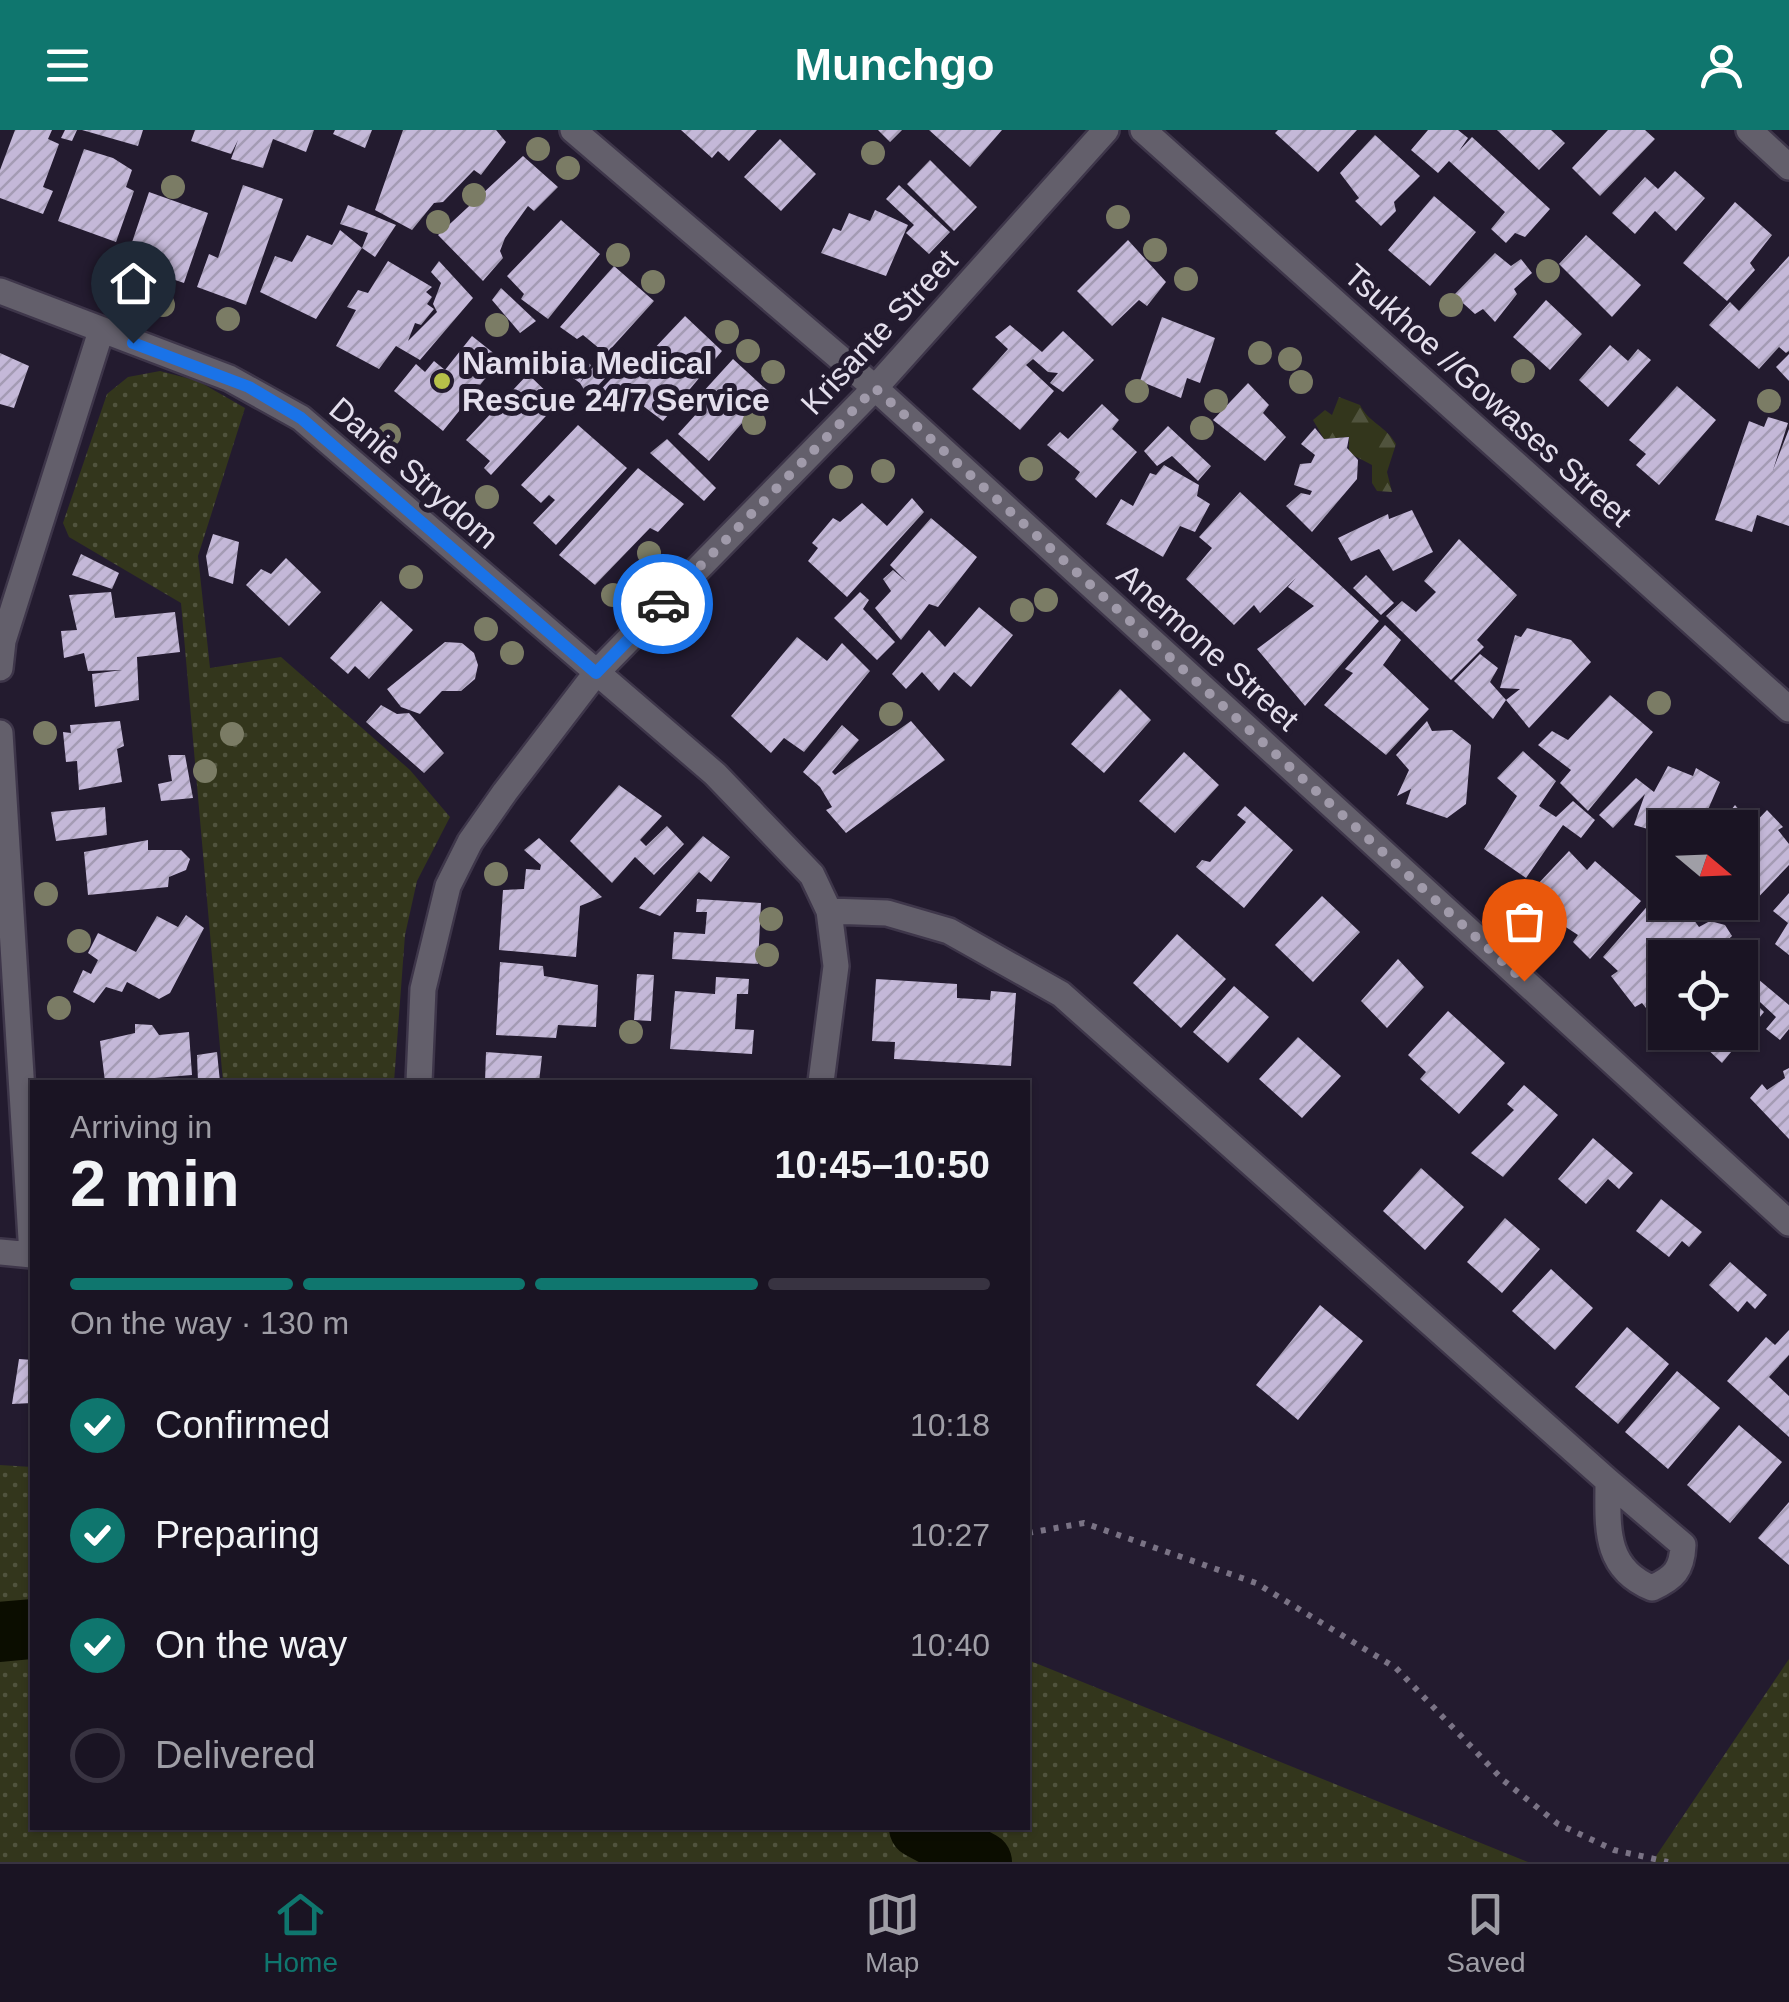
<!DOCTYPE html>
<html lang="en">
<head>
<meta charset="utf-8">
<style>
	:root { --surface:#1a1423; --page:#231d2b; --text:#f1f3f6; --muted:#9f9ea6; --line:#383341; --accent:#0f766e }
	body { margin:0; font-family:Helvetica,sans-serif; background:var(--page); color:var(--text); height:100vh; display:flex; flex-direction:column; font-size:38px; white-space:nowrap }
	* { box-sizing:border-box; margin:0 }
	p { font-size:32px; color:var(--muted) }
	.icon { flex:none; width:55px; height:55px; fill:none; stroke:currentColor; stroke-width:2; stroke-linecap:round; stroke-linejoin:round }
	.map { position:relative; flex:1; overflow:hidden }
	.drawer { position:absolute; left:30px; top:950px; width:1000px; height:750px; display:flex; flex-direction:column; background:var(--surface); border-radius:0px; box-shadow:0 2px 8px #0004,0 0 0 2px var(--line) }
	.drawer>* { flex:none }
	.needle { width:65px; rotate:109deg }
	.fabs { position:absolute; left:1648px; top:680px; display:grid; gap:20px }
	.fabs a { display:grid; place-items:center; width:110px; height:110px; border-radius:0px; background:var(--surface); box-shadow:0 2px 8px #0004,0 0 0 2px var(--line); font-size:50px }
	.pin { position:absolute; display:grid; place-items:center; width:85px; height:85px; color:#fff; margin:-102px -42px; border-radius:50% 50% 50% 0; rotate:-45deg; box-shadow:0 0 10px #0007 }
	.pin .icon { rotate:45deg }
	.courier { position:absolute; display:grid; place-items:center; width:100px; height:100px; margin:-50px; border:8px solid #1a73e8; border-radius:50%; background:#fff; color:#222; box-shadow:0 2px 12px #0007 }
	.summary em { font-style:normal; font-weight:600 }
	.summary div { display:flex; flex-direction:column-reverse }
	.summary { display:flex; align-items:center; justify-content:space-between; height:170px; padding:0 40px }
	h1 { font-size:65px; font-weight:600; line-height:75px }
	.bar { display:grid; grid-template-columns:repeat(4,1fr); gap:15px 10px; align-content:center; height:120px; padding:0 40px }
	.bar i { height:12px; border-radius:8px; background:var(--line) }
	.bar .selected { background:var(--accent) }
	.bar p { grid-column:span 4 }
	ol { padding:0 40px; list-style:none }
	li { display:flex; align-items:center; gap:30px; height:110px }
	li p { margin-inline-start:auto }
	li .icon { padding:10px; border-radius:50%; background:var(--accent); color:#fff; stroke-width:4 }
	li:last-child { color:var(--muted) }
	li i { width:55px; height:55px; border:5px solid var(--line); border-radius:50% }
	header { display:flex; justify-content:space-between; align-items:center; height:130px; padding:0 40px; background:var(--accent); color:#fff; font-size:45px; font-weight:600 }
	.tab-bar { display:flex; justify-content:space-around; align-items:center; height:140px; border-top:2px solid var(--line); background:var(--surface); font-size:28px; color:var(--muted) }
	.tab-bar a { display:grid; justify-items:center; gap:5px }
	.tab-bar .selected { color:var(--accent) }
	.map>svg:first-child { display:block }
	.grass { fill:url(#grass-dots) }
	.forest { fill:url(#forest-firs) }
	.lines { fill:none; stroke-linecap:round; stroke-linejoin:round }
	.river { stroke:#0b0d00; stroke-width:60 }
	.building { fill:url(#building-hatch) }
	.minor-casing { stroke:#3e364a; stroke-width:30 }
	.path { stroke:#7a7385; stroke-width:6; stroke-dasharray:5 8; stroke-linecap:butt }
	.minor { stroke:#635f6b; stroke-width:25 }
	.tree { fill:#7b7c65 }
	.done { stroke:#a09aaa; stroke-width:10; stroke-dasharray:0 18 }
	.route { stroke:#1a73e8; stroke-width:12 }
	.poi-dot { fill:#b6c149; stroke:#231b2f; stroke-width:4 }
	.labels { text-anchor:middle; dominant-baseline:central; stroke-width:10; stroke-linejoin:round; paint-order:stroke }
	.street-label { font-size:32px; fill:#e4dfed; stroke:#231b2f }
	.poi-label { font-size:32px; font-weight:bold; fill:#e4dfed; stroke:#231b2f; text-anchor:start }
</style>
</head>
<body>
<header><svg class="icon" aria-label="menu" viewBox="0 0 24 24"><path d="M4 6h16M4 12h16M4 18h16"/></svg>Munchgo<svg class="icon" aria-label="person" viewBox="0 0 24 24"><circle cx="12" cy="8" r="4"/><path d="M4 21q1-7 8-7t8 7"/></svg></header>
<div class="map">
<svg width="1789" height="1732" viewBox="0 0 1789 1732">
	<defs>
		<pattern id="grass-dots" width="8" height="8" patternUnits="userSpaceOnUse" patternTransform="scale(2.5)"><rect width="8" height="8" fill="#33361c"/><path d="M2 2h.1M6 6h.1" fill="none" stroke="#50533d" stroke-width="1.8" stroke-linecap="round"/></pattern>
		<pattern id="forest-firs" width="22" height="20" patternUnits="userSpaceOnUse" patternTransform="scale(2.5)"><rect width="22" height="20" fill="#33361c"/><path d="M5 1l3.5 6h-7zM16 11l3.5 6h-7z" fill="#50533d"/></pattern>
		<pattern id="building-hatch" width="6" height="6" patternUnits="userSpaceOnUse" patternTransform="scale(2.5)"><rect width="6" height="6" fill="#c4b8d8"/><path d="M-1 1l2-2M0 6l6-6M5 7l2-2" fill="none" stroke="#a49bb4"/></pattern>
	</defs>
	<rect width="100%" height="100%" fill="#231b2f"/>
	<!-- grass -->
	<path class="grass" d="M160 241 198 251 245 278 198 426 210 538 281 527 410 640 450 687 417 751 405 805 394 952H223L181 473 69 407 63 393 107 264 128 247Z
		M0 1335 32 1337V1698H1028V1530L1528 1732H0Z
		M1789 1529V1732H1652Z"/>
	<!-- forest -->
	<path class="forest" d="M1339 267 1360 275C1368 292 1387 297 1396 314L1387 342 1392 362 1377 361 1372 353V335L1349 323V307L1324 309 1313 290 1325 280 1332 285Z"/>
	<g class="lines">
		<!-- river -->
		<path class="river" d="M0 1502 32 1499
			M919 1698 982 1732"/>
	</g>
	<!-- building -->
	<path class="building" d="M15 0H52L48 9 59 14 43 57 53 61 43 84 0 68V40Z
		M65 0H77L72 11 61 8Z
		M82 0H143L138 16Z
		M195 0H314L306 22 273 9 263 38 231 29 238 10 231 24 191 11Z
		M335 0H372L365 18 333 4Z
		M403 0H496L506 12 481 45 474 40 443 72 434 73 412 100 375 80Z
		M681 0H757L729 31 718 21 712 28Z
		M878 0H902L890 12Z
		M929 0H1002L970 37Z
		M1278 0H1357L1318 42 1275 3Z
		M1428 0H1458L1468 8 1459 21 1472 7 1550 79 1525 107 1515 103 1506 113 1491 99 1505 82 1449 31 1438 43 1411 20Z
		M1497 0H1551L1565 13 1539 40Z
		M1608 0H1645L1655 9 1600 66 1572 38Z
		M1375 5 1420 46 1394 72 1396 81 1381 96 1355 71 1359 68 1340 43Z
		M780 9 816 44 781 81 744 47Z
		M84 19 113 28 132 40 126 57 134 61 116 112 58 91Z
		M523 26 558 57 534 81 528 76 505 108 500 121 503 128 483 151 438 105Z
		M930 30 977 77 954 101 907 54Z
		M1675 41 1705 68 1676 101 1655 81 1635 104 1612 83 1645 47 1658 59Z
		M243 55 283 69 246 175 197 157 209 124 218 128Z
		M899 55 950 102 929 124 906 103 914 95 886 69Z
		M149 62 208 83 184 153 125 133Z
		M1434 66 1476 102 1430 156 1388 120Z
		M1735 72 1772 105 1750 133 1755 140 1727 171 1683 133Z
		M348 75 396 95 375 127 362 118 368 103 340 94Z
		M875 80 908 95 886 146 821 123 833 98 841 101 849 83 870 91Z
		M561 90 600 124 548 189 521 169 524 164 507 146Z
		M340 100 362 118 316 189 260 162 275 126 292 132 307 105 332 115Z
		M1586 105 1641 155 1612 187 1559 134Z
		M1128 110 1166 152 1147 176 1139 170 1112 196 1077 161Z
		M1495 123 1511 136 1521 129 1532 143 1514 159 1517 164 1495 192 1483 179 1475 184 1454 165Z
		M1789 126V221L1786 223 1779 217 1759 239 1709 195 1730 172 1739 181Z
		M388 131 432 157 426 162 432 167 427 174 434 179 421 195 415 193 408 211 437 182 433 174 441 153 431 142 439 131 473 168 420 230 396 216 379 239 336 216 356 180 347 177 358 160 368 163Z
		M614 136 654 171 606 224 583 205 577 209 560 197Z
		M501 158 536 191 520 203 492 170Z
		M1546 170 1582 204 1550 240 1513 207Z
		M685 186 722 221 663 291 626 263 604 281 592 269 625 234 633 241Z
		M1162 187 1215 208 1200 253 1187 248 1181 268 1140 251Z
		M1010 195 1042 222 1063 201 1094 230 1063 262 1050 253 1058 243 1048 242 1033 229 1026 235 1054 261 1020 300 972 259 1008 219 995 207Z
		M472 206 501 229 443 301 394 261 416 234 425 242 434 231 445 240Z
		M1610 215 1628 231 1638 219 1651 230 1608 277 1579 250Z
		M0 223 29 236 14 278 0 274Z
		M575 224 591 235 580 253 598 231 610 243 588 266 580 253 556 236Z
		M1789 224V251L1776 237Z
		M733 229 769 262 709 331 678 304 699 281 692 274Z
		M528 244 558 273 491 345 484 338 490 331 466 310Z
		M1248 253 1269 275 1263 283 1286 307 1265 331 1213 290Z
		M1677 256 1716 290 1659 355 1636 335 1646 324 1629 310Z
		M1102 274 1119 290 1112 299 1137 322 1096 368 1075 349 1080 342 1047 315 1060 302 1068 309Z
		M1768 287 1788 293 1773 340 1789 299V396L1757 385 1752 402 1715 390 1749 291 1764 297Z
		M578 295 627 338 556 415 533 393 555 370 549 365 541 373 521 355Z
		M1168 296 1211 336 1198 351 1172 326 1157 336 1144 321Z
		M1315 298 1324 309 1349 307 1347 318 1358 330 1357 349 1312 402 1286 376 1301 363 1310 365 1312 361 1294 355 1300 334 1311 333 1315 325 1301 314Z
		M667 309 716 358 704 371 650 323Z
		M1164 335 1199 355 1197 366 1210 374 1195 402 1180 396 1163 427 1106 394 1121 369 1133 376 1150 343 1156 345Z
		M638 338 684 374 658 402 650 398 595 455 559 425Z
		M1240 362 1379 491 1305 576 1257 519 1314 476 1288 457 1296 448 1260 483 1254 475 1234 495 1186 449 1212 418 1199 407Z
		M912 368 924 382 847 467 808 431 818 418 812 413 833 388 840 392 862 373 887 396Z
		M1412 380 1433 422 1393 441 1379 419 1351 431 1338 408 1388 384 1389 389Z
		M931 388 977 427 938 477 929 474 901 510 875 478 891 461 883 449 893 440 907 452 890 435Z
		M213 404 239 412 233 454 209 446 206 426Z
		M1459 409 1517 465 1477 510 1484 517 1451 550 1386 486 1402 471 1416 482 1436 462 1424 451Z
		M81 424 119 443 112 459 72 445Z
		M286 428 321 462 289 496 246 455 261 439 271 444Z
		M1366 445 1394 473 1381 485 1353 458Z
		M111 462 115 488 175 482 180 522 137 527 139 570 95 577 92 544 122 540 88 541 84 523 64 528 61 501 77 500 69 465Z
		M860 462 869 470 863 479 895 512 877 530 834 488Z
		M381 471 413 500 369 549 355 536 348 544 330 528Z
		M979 477 1013 505 971 557 954 542 939 561 922 542 906 559 892 544 929 500 945 517Z
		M1385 495 1401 510 1383 535 1429 579 1386 625 1324 575 1353 543 1345 539Z
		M1527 498 1571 510 1591 532 1529 598 1506 570 1520 559 1500 558 1515 505 1521 507Z
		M797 507 827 531 842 513 870 541 804 622 784 608 771 623 731 586Z
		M445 512 462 513 474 523 478 535 475 549 461 561H442L420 584 401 577 387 559Z
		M1480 524 1498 538 1490 552 1506 570 1493 589 1454 551Z
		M1120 559 1151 590 1104 643 1071 614Z
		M1610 565 1653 602 1588 681 1560 653 1571 640 1538 615 1552 601 1568 610Z
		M381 575 397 584 409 583 444 623 424 643 366 592Z
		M120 591 124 616 117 619 122 652 79 660 77 631 66 632 63 602 71 603 70 595Z
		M911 591 945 630 846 703 826 680 832 677 820 657 803 642 842 595 859 610 832 642 835 645Z
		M1427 591 1432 601 1452 600 1471 615 1466 674 1447 688 1406 674 1411 659 1397 666 1409 640 1396 625Z
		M1523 621 1556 651 1539 676 1556 687 1573 671 1595 690 1581 708 1563 695 1526 748 1484 719 1517 666 1497 648Z
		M1184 622 1219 655 1175 703 1139 671Z
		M168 625H185L193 668 161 671 158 654 172 651Z
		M1668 636 1693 646 1696 638 1720 652 1700 698H1665V704L1634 695 1645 664 1613 698 1599 685 1636 648 1654 662Z
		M619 655 662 686 640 710 646 716 667 696 684 714 654 745 635 727 612 753 570 711Z
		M1735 675 1747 689 1741 695 1748 700 1767 680 1783 697 1778 700 1789 714V735L1750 776 1740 768 1750 757 1740 751V698H1717Z
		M1245 676 1293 720 1244 778 1196 737 1202 730 1210 732 1246 692 1237 685Z
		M105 677 107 705 56 711 51 682Z
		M703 706 730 727 711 752 699 742 660 786 639 778Z
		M539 708 602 767 580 776 576 827 499 820 503 760 524 759 526 739 540 740 541 735 524 720Z
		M148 710V720H181L190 729 186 740 169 747 168 757 88 765 84 722Z
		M1569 721 1587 740 1595 731 1641 771 1590 829 1573 812 1578 805 1555 790 1546 796 1521 772Z
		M1665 756V772H1681L1699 797 1710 791 1725 795 1732 806 1707 828H1665V887L1658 893 1642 873 1635 877 1611 846 1618 841 1603 827Z
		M1789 763V825L1775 814 1788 793 1773 781Z
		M1322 766 1360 802 1313 852 1275 815Z
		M697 769 761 773 758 834 672 829 674 802 705 804 707 782H696Z
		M186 785 204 798 170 863 159 869 127 852 122 862 106 857 94 873 73 862 83 840 91 844 98 830 88 823 98 803 136 822 157 786 178 797Z
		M1177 804 1226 849 1181 898 1133 853Z
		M1735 821 1754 838 1752 844 1789 875V899L1780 910 1766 899 1776 887 1744 857 1742 860 1764 882 1722 933 1701 913 1698 917 1680 902H1740V828H1729Z
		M1398 829 1424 857 1387 898 1361 871Z
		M500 832 543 836 544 846 598 855 596 897 558 895 556 908 496 905Z
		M637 844 654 845 651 891 634 890Z
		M716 847 749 849 748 864H737L735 899 754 900 752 924 670 919 675 861 715 864Z
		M876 849 957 854V868L990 870 991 861 1016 863 1011 936 894 929 895 912 872 911Z
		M1234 856 1269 887 1228 933 1193 902Z
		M1448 881 1505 933 1459 984 1420 949 1426 942 1408 925Z
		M135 894 152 895 159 905 189 902 192 945 105 952 100 911 135 903Z
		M1298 907 1341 946 1302 988 1259 949Z
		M217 922 220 952H198L197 925Z
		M486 922 542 926 539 952H485Z
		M1789 938V1009L1750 968 1762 954 1767 960 1785 948 1783 941Z
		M1524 955 1558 985 1503 1047 1471 1023 1514 980 1507 974Z
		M1593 1008 1633 1043 1619 1059 1608 1049 1586 1074 1558 1049Z
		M1421 1038 1464 1077 1425 1120 1383 1081Z
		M1661 1069 1702 1102 1689 1117 1682 1111 1669 1127 1636 1101Z
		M1505 1088 1540 1119 1502 1163 1467 1132Z
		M1730 1132 1767 1165 1755 1179 1747 1171 1738 1182 1709 1155Z
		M1551 1139 1593 1178 1555 1220 1512 1181Z
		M1320 1175 1363 1211 1298 1290 1256 1255Z
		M1627 1197 1669 1234 1618 1294 1575 1257Z
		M1789 1200V1225L1769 1247 1789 1266V1307L1727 1251 1766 1207 1775 1215Z
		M19 1229 32 1230V1273L12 1274Z
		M1677 1241 1720 1278 1668 1339 1625 1302Z
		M1739 1295 1782 1332 1730 1393 1687 1355Z
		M1789 1372V1435L1758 1408Z"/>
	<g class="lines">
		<!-- minor casing -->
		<g class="minor-casing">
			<path id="minor" d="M573 0 875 258 1789 1093
				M1143 0 1789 579
				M1749 0 1789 37
				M0 161 229 248 301 288 715 644 812 745 829 781 836 836 821 952
				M0 538 3 511 101 201
				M0 603 32 1125
				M829 781 887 783 949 801 1061 864 1608 1351 1683 1415C1682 1440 1674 1448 1652 1458 1603 1438 1608 1396 1608 1351
				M419 952 423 859 448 756 470 712 505 662 596 543 875 258 1106 0
				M0 1122 32 1125"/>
		</g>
		<!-- path -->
		<path class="path" d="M1028 1403 1084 1393 1256 1453 1396 1538 1503 1650 1558 1694 1614 1720 1668 1732"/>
		<!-- minor -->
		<use href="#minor" class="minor"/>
	</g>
	<!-- trees -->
	<g class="tree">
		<circle cx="538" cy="19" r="12"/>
		<circle cx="873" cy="23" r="12"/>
		<circle cx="568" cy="38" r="12"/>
		<circle cx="173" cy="57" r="12"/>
		<circle cx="474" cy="65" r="12"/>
		<circle cx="1118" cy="87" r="12"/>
		<circle cx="438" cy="92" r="12"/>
		<circle cx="1155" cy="120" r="12"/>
		<circle cx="618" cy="125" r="12"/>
		<circle cx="1548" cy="141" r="12"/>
		<circle cx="1186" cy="149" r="12"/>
		<circle cx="653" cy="152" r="12"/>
		<circle cx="163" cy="175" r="12"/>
		<circle cx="1451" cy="175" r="12"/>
		<circle cx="228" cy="189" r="12"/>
		<circle cx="497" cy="195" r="12"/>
		<circle cx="727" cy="202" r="12"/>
		<circle cx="748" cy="221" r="12"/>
		<circle cx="1260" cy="223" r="12"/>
		<circle cx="1290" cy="229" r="12"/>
		<circle cx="1523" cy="241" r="12"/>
		<circle cx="773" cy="242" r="12"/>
		<circle cx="1301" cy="252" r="12"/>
		<circle cx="1137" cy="261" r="12"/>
		<circle cx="1216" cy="271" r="12"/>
		<circle cx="1769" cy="271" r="12"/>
		<circle cx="754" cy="293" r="12"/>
		<circle cx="1202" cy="298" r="12"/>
		<circle cx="389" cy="305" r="12"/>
		<circle cx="1031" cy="339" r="12"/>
		<circle cx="883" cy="341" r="12"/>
		<circle cx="841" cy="347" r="12"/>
		<circle cx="487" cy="367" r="12"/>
		<circle cx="649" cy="423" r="12"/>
		<circle cx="411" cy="447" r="12"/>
		<circle cx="613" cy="465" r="12"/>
		<circle cx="1046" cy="470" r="12"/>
		<circle cx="1022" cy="480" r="12"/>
		<circle cx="486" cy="499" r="12"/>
		<circle cx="512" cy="523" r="12"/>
		<circle cx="1245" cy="549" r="12"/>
		<circle cx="1659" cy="573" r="12"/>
		<circle cx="891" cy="584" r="12"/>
		<circle cx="45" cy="603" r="12"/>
		<circle cx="232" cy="604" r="12"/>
		<circle cx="205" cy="641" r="12"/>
		<circle cx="496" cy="744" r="12"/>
		<circle cx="46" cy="764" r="12"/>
		<circle cx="771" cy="789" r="12"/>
		<circle cx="79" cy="811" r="12"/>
		<circle cx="767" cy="825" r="12"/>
		<circle cx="59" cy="878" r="12"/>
		<circle cx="631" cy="902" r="12"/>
	</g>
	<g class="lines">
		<!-- done -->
		<path class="done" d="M663 474 875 258 1524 851"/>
		<!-- route -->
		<path class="route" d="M133 213 249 257 301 288 596 543 663 474"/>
	</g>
	<!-- markers -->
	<circle class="poi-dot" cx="442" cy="251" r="10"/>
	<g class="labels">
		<!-- street labels -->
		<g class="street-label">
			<text transform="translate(879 202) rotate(-47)">Krisante Street</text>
			<text transform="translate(1488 265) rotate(42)">Tsukhoe //Gowases Street</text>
			<text transform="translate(414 343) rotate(41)">Danie Strydom</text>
			<text transform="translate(1208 517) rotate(42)">Anemone Street</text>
		</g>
		<!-- poi labels -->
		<g class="poi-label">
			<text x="462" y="233">Namibia Medical<tspan x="462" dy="37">Rescue 24/7 Service</tspan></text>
		</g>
	</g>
</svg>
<div class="fabs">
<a><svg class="needle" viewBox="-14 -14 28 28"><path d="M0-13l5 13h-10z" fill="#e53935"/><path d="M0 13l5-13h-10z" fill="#9f9ea6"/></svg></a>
<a><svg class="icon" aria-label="locate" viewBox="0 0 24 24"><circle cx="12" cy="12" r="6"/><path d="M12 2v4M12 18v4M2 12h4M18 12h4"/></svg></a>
</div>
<div class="pin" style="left:1524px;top:851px;background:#ea580c"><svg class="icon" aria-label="bag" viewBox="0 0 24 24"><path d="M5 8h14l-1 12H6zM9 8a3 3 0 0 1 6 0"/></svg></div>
<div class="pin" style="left:133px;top:213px;background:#1f2937"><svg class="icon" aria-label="home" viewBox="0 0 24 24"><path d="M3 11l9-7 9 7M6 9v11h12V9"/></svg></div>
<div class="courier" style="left:663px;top:474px"><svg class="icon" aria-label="car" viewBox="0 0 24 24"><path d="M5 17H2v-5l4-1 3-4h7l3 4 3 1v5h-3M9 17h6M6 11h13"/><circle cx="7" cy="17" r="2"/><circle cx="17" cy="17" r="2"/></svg></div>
<section class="drawer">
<div class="summary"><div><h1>2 min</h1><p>Arriving in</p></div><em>10:45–10:50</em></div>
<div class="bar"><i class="selected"></i><i class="selected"></i><i class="selected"></i><i></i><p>On the way · 130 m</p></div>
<ol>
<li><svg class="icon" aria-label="check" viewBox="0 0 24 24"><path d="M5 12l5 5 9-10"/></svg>Confirmed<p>10:18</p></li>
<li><svg class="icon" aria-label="check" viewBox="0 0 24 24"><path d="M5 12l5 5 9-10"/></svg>Preparing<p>10:27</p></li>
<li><svg class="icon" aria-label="check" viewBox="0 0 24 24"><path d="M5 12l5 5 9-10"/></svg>On the way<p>10:40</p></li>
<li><i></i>Delivered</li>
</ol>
</section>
</div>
<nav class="tab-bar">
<a class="selected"><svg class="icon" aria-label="home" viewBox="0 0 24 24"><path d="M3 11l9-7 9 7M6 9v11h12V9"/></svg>Home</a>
<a><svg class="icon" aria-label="map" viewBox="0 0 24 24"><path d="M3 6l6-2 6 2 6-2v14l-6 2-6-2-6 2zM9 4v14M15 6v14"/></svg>Map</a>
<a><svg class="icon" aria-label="saved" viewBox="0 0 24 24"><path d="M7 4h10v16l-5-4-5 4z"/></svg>Saved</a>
</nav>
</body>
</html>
